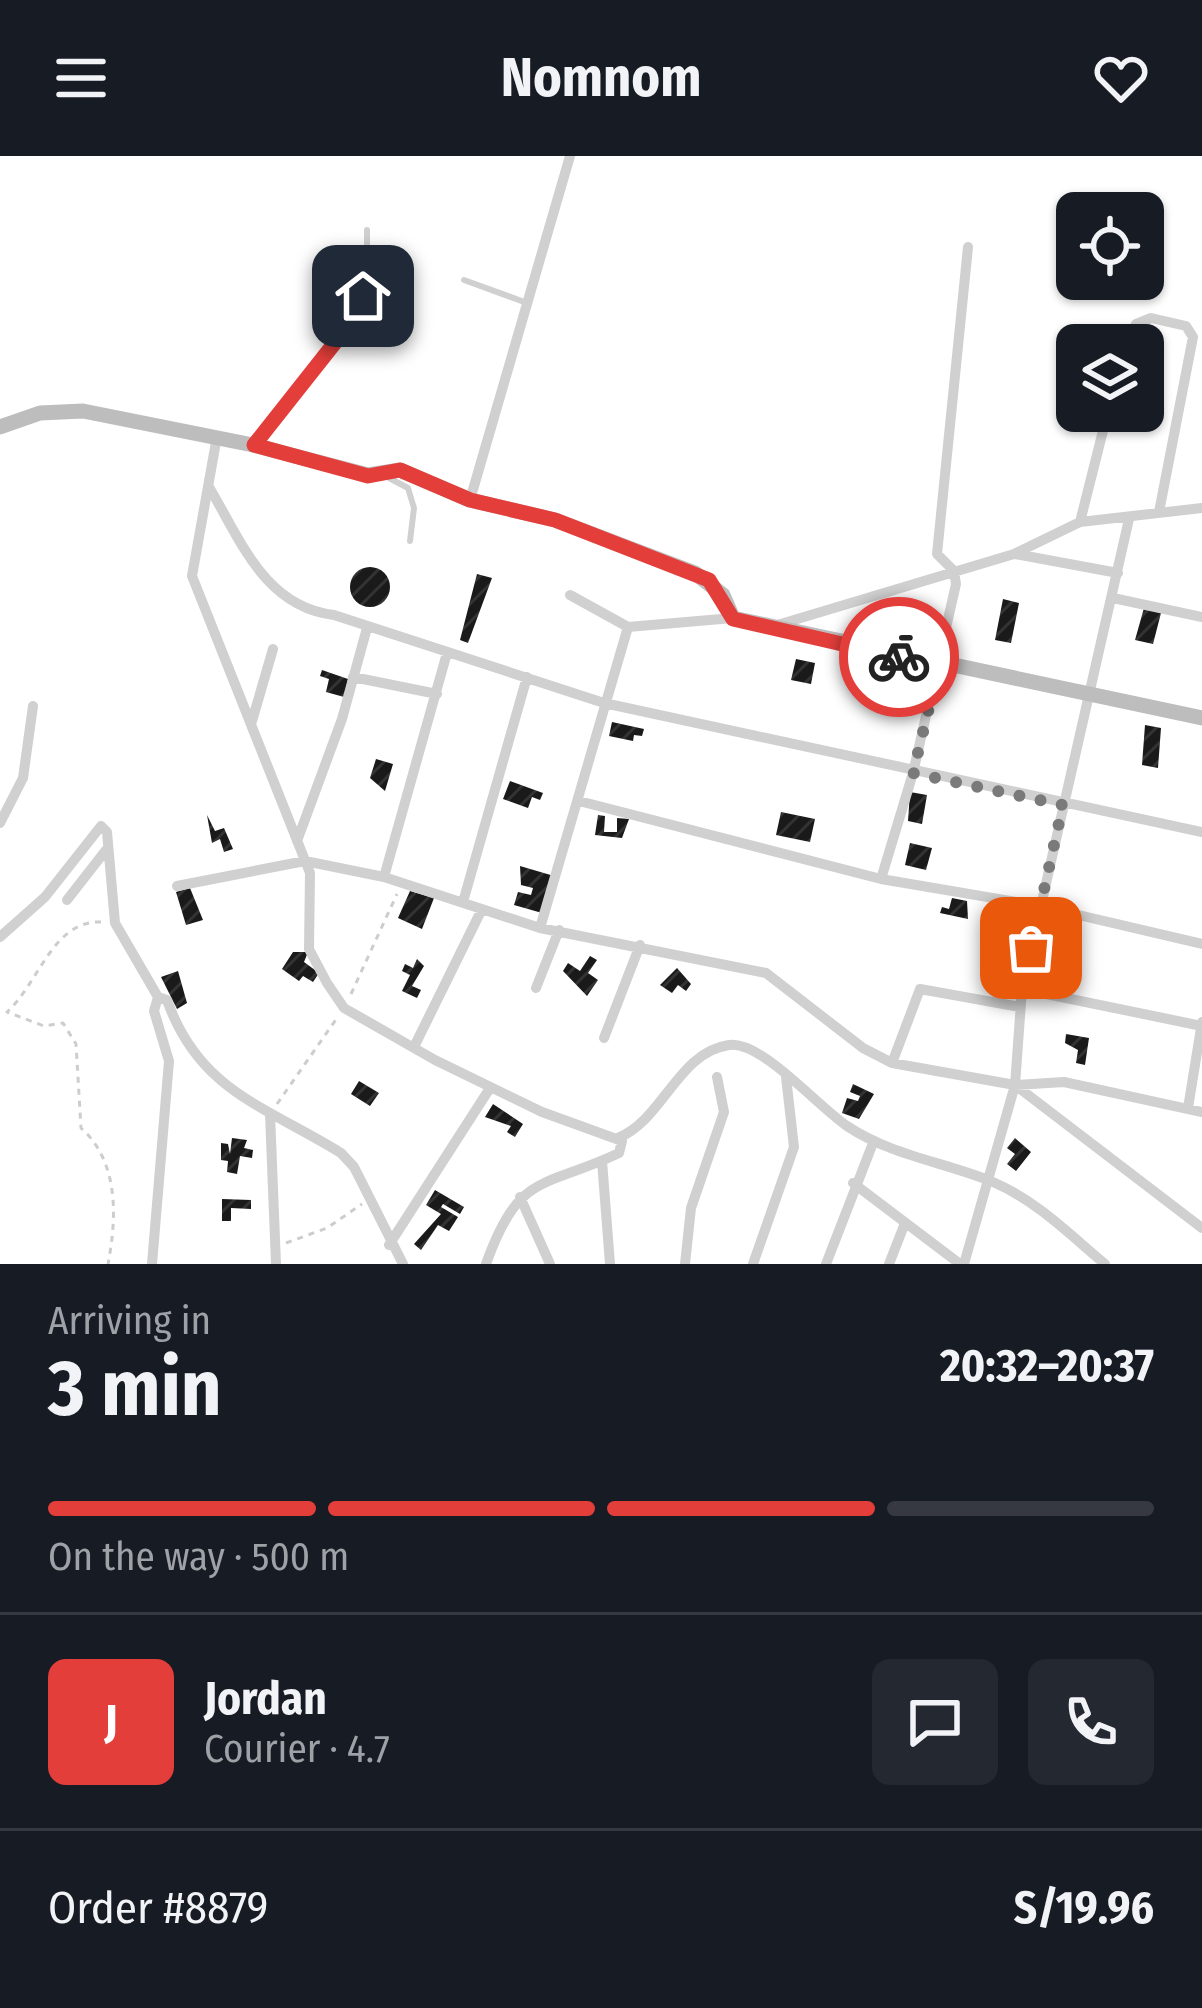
<!DOCTYPE html>
<html lang="en">
<head>
<meta charset="utf-8">
<style>
	:root { --surface:#171b24; --page:#242831; --text:#f1f3f6; --muted:#9ea1a6; --line:#363941; --accent:#e43e3b }
	body { margin:0; font-family:"Fira Sans Condensed",sans-serif; background:var(--page); color:var(--text); height:100vh; display:flex; flex-direction:column; font-size:45px; white-space:nowrap }
	* { box-sizing:border-box; margin:0 }
	p { font-size:39px; color:var(--muted) }
	.icon { flex:none; width:66px; height:66px; fill:none; stroke:currentColor; stroke-width:2; stroke-linecap:round; stroke-linejoin:round }
	.map { position:relative; height:1108px; overflow:hidden }
	.side { display:flex; flex-direction:column; background:var(--surface); flex:1 }
	.side>* { flex:none }
	.buttons { position:absolute; left:1056px; top:36px; display:grid; gap:24px }
	.buttons a { display:grid; place-items:center; width:108px; height:108px; border-radius:18px; background:var(--surface); box-shadow:0 3px 9px #0004; font-size:60px }
	.pin { position:absolute; display:grid; place-items:center; width:102px; height:102px; color:#fff; margin:-51px; border-radius:24px; box-shadow:0 6px 18px #0006 }
	.courier { position:absolute; display:grid; place-items:center; width:120px; height:120px; margin:-60px; border:9px solid #e43e3b; border-radius:50%; background:#fff; color:#222; box-shadow:0 3px 15px #0007 }
	.overview em { font-style:normal; font-weight:700 }
	.overview div { display:flex; flex-direction:column-reverse }
	.overview { display:flex; align-items:center; justify-content:space-between; height:204px; padding:0 48px }
	h1 { font-size:78px; font-weight:700; line-height:90px }
	.bar { display:grid; grid-template-columns:repeat(4,1fr); gap:18px 12px; align-content:center; height:144px; padding:0 48px }
	.bar i { height:15px; border-radius:9px; background:var(--line) }
	.bar .on { background:var(--accent) }
	.bar p { grid-column:span 4 }
	.line { display:flex; align-items:center; gap:30px; padding:0 48px; border-top:3px solid var(--line) }
	.line div { flex:1 }
	.round { display:grid; place-items:center; flex:none; width:126px; height:126px; border-radius:18px; background:var(--page) }
	header { display:flex; justify-content:space-between; align-items:center; height:156px; padding:0 48px; background:var(--surface); font-size:54px; font-weight:700 }
	.map>svg:first-child { display:block }
	.building { fill:url(#building-hatch) }
	.lines { fill:none; stroke-linecap:round; stroke-linejoin:round }
	.path { stroke:#cdcdcd; stroke-width:3; stroke-dasharray:6 6; stroke-linecap:butt }
	.lane { stroke:#d0d0d0; stroke-width:6 }
	.street { stroke:#d0d0d0; stroke-width:10 }
	.secondary { stroke:#bdbdbd; stroke-width:15 }
	.done { stroke:#7a7a7a; stroke-width:12; stroke-dasharray:0 21.6 }
	.route { stroke:#e43e3b; stroke-width:15 }
</style>
</head>
<body>
<header><svg class="icon" aria-label="menu" viewBox="0 0 24 24"><path d="M4 6h16M4 12h16M4 18h16"/></svg>Nomnom<svg class="icon" aria-label="heart" viewBox="0 0 24 24"><path d="M12 20l-8-8c-3-5 5-10 8-4 3-6 11-1 8 4z"/></svg></header>
<div class="map">
<svg width="1202" height="1108" viewBox="0 0 1202 1108">
	<defs>
		<pattern id="building-hatch" width="6" height="6" patternUnits="userSpaceOnUse" patternTransform="scale(3)"><rect width="6" height="6" fill="#1a1a1a"/><path d="M-1 1l2-2M0 6l6-6M5 7l2-2" fill="none" stroke="#333"/></pattern>
	</defs>
	<rect width="100%" height="100%" fill="#fff"/>
	<!-- building -->
	<path class="building" d="M350 431a20 20 0 1 1 40 0a20 20 0 1 1-40 0Z
		M477 418 492 422 468 487 460 484Z
		M1003 443 1019 447 1011 487 995 484Z
		M1144 452 1161 457 1153 488 1135 484Z
		M796 503 815 507 811 528 791 524Z
		M322 514 348 523 344 541 326 536 329 523 320 520Z
		M612 566 644 573 642 580 634 579 633 585 609 580Z
		M1145 569 1161 572 1158 612 1142 609Z
		M376 603 393 608 385 635 370 622Z
		M510 625 543 637 540 644 532 641 528 652 503 643Z
		M910 636 927 639 922 668 908 665Z
		M781 656 815 663 810 686 776 679Z
		M207 659 215 675 224 672 233 693 224 696 220 683 212 687Z
		M598 659 605 660 604 676H617V662L629 663 622 682 595 679Z
		M910 687 932 692 926 714 905 709Z
		M520 710 554 720 542 757 514 749 518 736 531 739 533 732 521 729Z
		M190 732 203 764 186 769 176 736Z
		M410 735 434 742 422 773 398 762Z
		M952 742 967 745 968 763 940 757 942 751 949 753Z
		M293 796H308L304 806 319 817 313 826 303 820 299 825 282 813Z
		M590 800 597 804 588 817 598 824 587 840 563 815 568 807 580 815Z
		M417 803 424 810 412 830 421 834 417 842 402 835 410 819 402 815 405 808 413 812Z
		M677 812 691 828 686 835 678 829 672 837 660 829Z
		M178 815 187 847 177 853 161 821Z
		M1066 878 1089 882 1085 909 1076 907 1078 894 1065 887Z
		M359 925 379 937 370 950 351 938Z
		M853 928 874 938 859 963 842 957 847 942 858 945 860 940 850 936Z
		M493 948 523 968 515 981 507 976 511 970 485 961Z
		M232 982 247 984 244 992 253 994 252 1002 240 1000 237 1018 227 1016 228 1005 221 1004V987L228 988 230 998Z
		M1015 982 1031 996 1016 1015 1007 1008 1015 998 1007 992Z
		M435 1034 464 1051 460 1058 443 1048 441 1051 458 1061 449 1075 438 1069 421 1094 414 1088 441 1058 426 1049Z
		M222 1043 251 1044V1053L231 1052V1065H222Z"/>
	<g class="lines">
		<!-- path -->
		<path class="path" d="M101 766C53 764 39 827 7 856L44 870 63 867 76 888 81 972C119 1006 117 1061 108 1108
			M351 838 397 738
			M277 948 337 862
			M286 1087 327 1072 362 1048"/>
		<!-- lane -->
		<path class="lane" d="M464 124 527 147
			M256 286 356 160 367 125V74
			M389 322 408 332 414 352 410 385"/>
		<!-- street -->
		<path class="street" d="M1125 189 1136 168 1151 162 1186 170 1193 181 1159 356
			M216 286 192 420 310 717 309 793 327 827 344 852 435 904 542 956 622 985 619 997C543 1033 519 1015 486 1108
			M209 331C241 385 265 451 334 459L604 547 1202 676
			M470 344 570 0
			M1080 366 1108 255
			M1015 398 1118 417
			M570 439 628 471
			M1113 442 1202 461
			M774 470 1014 398 1080 366 1202 352
			M353 521 437 538
			M252 565 273 493
			M579 645 881 723 1040 750 1202 788
			M0 667 23 622 33 550
			M297 685 342 563 367 472
			M384 721 447 497
			M881 723 913 617 956 428 954 415 937 398 968 91
			M177 730 305 705 384 721 540 772 766 817 863 892 892 907 1015 929 1064 926 1202 956
			M67 744 106 694
			M463 746 527 521
			M540 772 628 471 733 462
			M0 781 45 741 101 670 107 676 115 767 158 841
			M536 832 559 774
			M1022 833 1202 870
			M604 882 640 789
			M414 891 482 753
			M892 907 920 833 1020 851
			M1015 929 1202 1072
			M1188 952 1202 866
			M270 958 276 1108
			M618 982C663 964 678 896 729 889 762 885 816 949 847 970 892 1000 945 1006 993 1026 1037 1045 1069 1078 1105 1108
			M602 1005 610 1108
			M853 1027 960 1108
			M520 1041 550 1108
			M389 1089 490 932
			M152 1108 169 905 154 855 158 841 167 844C199 935 265 950 341 997L354 1011 403 1108
			M685 1108 691 1052 724 956 717 921
			M753 1108 794 991 786 921
			M826 1108 873 987
			M889 1108 905 1067
			M964 1108 1015 929 1022 833 1129 363"/>
		<!-- secondary -->
		<path class="secondary" d="M0 271 40 257 83 255 253 289 368 319 400 314 470 344 555 364 695 417 723 439 733 462 1202 562"/>
	</g>
	<g class="lines">
		<!-- done -->
		<path class="done" d="M899 501 939 511 913 617 1063 649 1031 792"/>
		<!-- route -->
		<path class="route" d="M363 140 356 160 254 289 368 320 400 314 470 344 555 364 709 424 733 463 899 501"/>
	</g>
</svg>
<div class="buttons">
<a><svg class="icon" aria-label="locate" viewBox="0 0 24 24"><circle cx="12" cy="12" r="6"/><path d="M12 2v4M12 18v4M2 12h4M18 12h4"/></svg></a>
<a><svg class="icon" aria-label="layers" viewBox="0 0 24 24"><path d="M12 4l9 5-9 5-9-5zM3 14l9 5 9-5"/></svg></a>
</div>
<div class="pin" style="left:1031px;top:792px;background:#ea580c"><svg class="icon" aria-label="bag" viewBox="0 0 24 24"><path d="M5 8h14l-1 12H6zM9 8a3 3 0 0 1 6 0"/></svg></div>
<div class="pin" style="left:363px;top:140px;background:#1f2937"><svg class="icon" aria-label="home" viewBox="0 0 24 24"><path d="M3 11l9-7 9 7M6 9v11h12V9"/></svg></div>
<div class="courier" style="left:899px;top:501px"><svg class="icon" aria-label="bike" viewBox="0 0 24 24"><circle cx="6" cy="16" r="4"/><circle cx="18" cy="16" r="4"/><path d="M6 16l4-8h5l3 8M10 8l3 8H6M13 5h3"/></svg></div>
</div>
<section class="side">
<div class="overview"><div><h1>3 min</h1><p>Arriving in</p></div><em>20:32–20:37</em></div>
<div class="bar"><i class="on"></i><i class="on"></i><i class="on"></i><i></i><p>On the way · 500 m</p></div>
<div class="line" style="height:216px"><b class="round" style="background:var(--accent);color:#fff">J</b><div><b>Jordan</b><p>Courier · 4.7</p></div><a class="round"><svg class="icon" aria-label="chat" viewBox="0 0 24 24"><path d="M4 5h16v11H9l-5 4z"/></svg></a><a class="round"><svg class="icon" aria-label="phone" viewBox="0 0 24 24"><path d="M5 4h4l2 5-3 2q2 4 5 5l2-3 5 2v4C11 20 4 13 5 4z"/></svg></a></div>
<div class="line" style="height:156px"><div>Order #8879</div><b>S/19.96</b></div>
</section>
</body>
</html>
